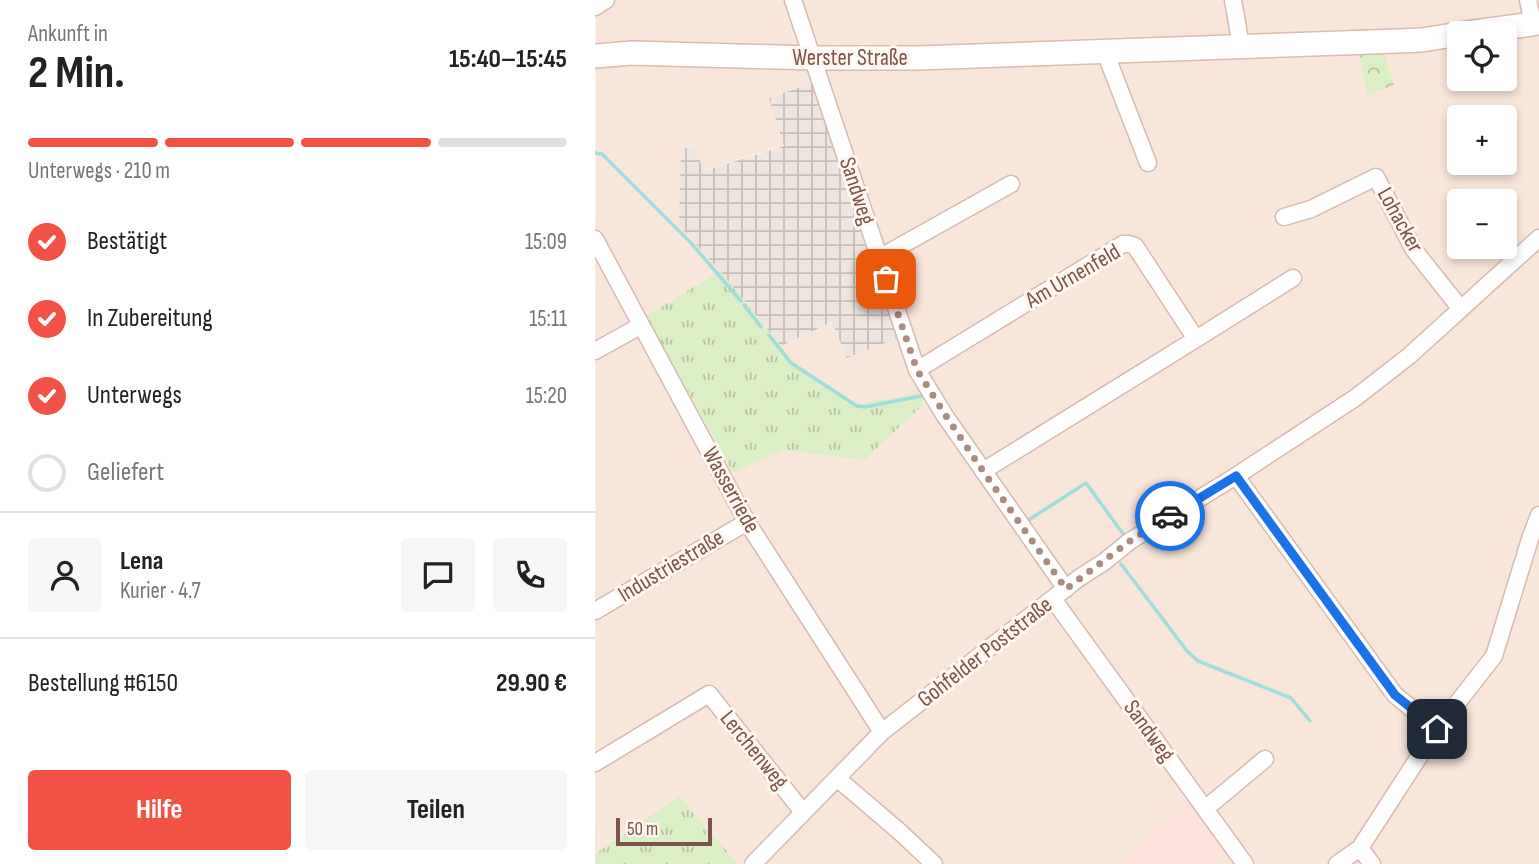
<!DOCTYPE html>
<html lang="de">
<head>
<meta charset="utf-8">
<style>
	:root { --surface:#fff; --page:#f6f6f6; --text:#222; --muted:#767676; --line:#e0e0e0; --accent:#f25145 }
	body { margin:0; font-family:"Sofia Sans Condensed",sans-serif; background:var(--page); color:var(--text); height:100vh; display:flex; flex-direction:column; font-size:26px; white-space:nowrap }
	* { box-sizing:border-box; margin:0 }
	p { font-size:23px; color:var(--muted) }
	.icon { flex:none; width:38px; height:38px; fill:none; stroke:currentColor; stroke-width:2; stroke-linecap:round; stroke-linejoin:round }
	.map { position:relative; flex:1; overflow:hidden }
	.drawer { display:flex; flex-direction:column; background:var(--surface); width:595px }
	.drawer>* { flex:none }
	.fabs { position:absolute; left:852px; top:21px; display:grid; gap:14px }
	.fabs a { display:grid; place-items:center; width:70px; height:70px; border-radius:7px; background:var(--surface); box-shadow:0 4px 10px #0003; font-size:35px }
	.scale { position:absolute; left:21px; bottom:18px; width:96px; box-sizing:border-box; padding-left:7px; border:4px solid #7c5449; border-top:0; font-size:19px; line-height:24px; white-space:nowrap; color:#7c5449; -webkit-text-stroke:5px #fff7f1; paint-order:stroke }
	.pin { position:absolute; display:grid; place-items:center; width:60px; height:60px; color:#fff; margin:-30px; border-radius:14px; box-shadow:0 4px 10px #0006 }
	.courier { position:absolute; display:grid; place-items:center; width:70px; height:70px; margin:-35px; border:5px solid #1a73e8; border-radius:50%; background:#fff; color:#222; box-shadow:0 2px 9px #0007 }
	.headline em { font-style:normal; font-weight:700 }
	.headline div { display:flex; flex-direction:column-reverse }
	.headline { display:flex; align-items:center; justify-content:space-between; height:119px; padding:0 28px }
	h1 { font-size:46px; font-weight:700; line-height:52px }
	.bar { display:grid; grid-template-columns:repeat(4,1fr); gap:10px 7px; align-content:center; height:84px; padding:0 28px }
	.bar i { height:9px; border-radius:5px; background:var(--line) }
	.bar .on { background:var(--accent) }
	.bar p { grid-column:span 4 }
	.line { display:flex; align-items:center; gap:18px; padding:0 28px; border-top:2px solid var(--line) }
	.line div { flex:1 }
	.round { display:grid; place-items:center; flex:none; width:74px; height:74px; border-radius:7px; background:var(--page) }
	ol { padding:0 28px; list-style:none }
	li { display:flex; align-items:center; gap:21px; height:77px }
	li p { margin-inline-start:auto }
	li .icon { padding:7px; border-radius:50%; background:var(--accent); color:#fff; stroke-width:4 }
	li:last-child { color:var(--muted) }
	li i { width:38px; height:38px; border:4px solid var(--line); border-radius:50% }
	.action { display:flex; gap:14px; margin-top:auto; padding:14px 28px }
	.action a { flex:1; height:80px; border-radius:7px; background:var(--accent); color:#fff; font-size:28px; font-weight:700; line-height:80px; text-align:center }
	.action a+a { background:var(--page); color:var(--text) }
	main { display:flex; flex:1; min-height:0 }
	.map>svg:first-child { display:block }
	.residential { fill:#f9e6da; fill-rule:evenodd }
	.commercial { fill:#ffe1dc }
	.industrial { fill:url(#industrial-grid) }
	.grass { fill:url(#grass-tufts) }
	.park { fill:url(#park-crowns) }
	.lines { fill:none; stroke-linecap:round; stroke-linejoin:round }
	.stream { stroke:#a0dddd; stroke-width:3.5 }
	.street-casing { stroke:#d5bbb0; stroke-width:19 }
	.secondary-casing { stroke:#dabbaf; stroke-width:26 }
	.street { stroke:#fff; stroke-width:16 }
	.secondary { stroke:#fff; stroke-width:23 }
	.done { stroke:#aa8c81; stroke-width:7; stroke-dasharray:0 12.6 }
	.route { stroke:#1a73e8; stroke-width:9 }
	.labels { text-anchor:middle; dominant-baseline:central; stroke-width:6; stroke-linejoin:round; paint-order:stroke }
	.street-label { font-size:23px; fill:#7c5449; stroke:#fff7f1 }
</style>
</head>
<body>
<main>
<section class="drawer">
<div class="headline"><div><h1>2 Min.</h1><p>Ankunft in</p></div><em>15:40–15:45</em></div>
<div class="bar"><i class="on"></i><i class="on"></i><i class="on"></i><i></i><p>Unterwegs · 210 m</p></div>
<ol>
<li><svg class="icon" aria-label="check" viewBox="0 0 24 24"><path d="M5 12l5 5 9-10"/></svg>Bestätigt<p>15:09</p></li>
<li><svg class="icon" aria-label="check" viewBox="0 0 24 24"><path d="M5 12l5 5 9-10"/></svg>In Zubereitung<p>15:11</p></li>
<li><svg class="icon" aria-label="check" viewBox="0 0 24 24"><path d="M5 12l5 5 9-10"/></svg>Unterwegs<p>15:20</p></li>
<li><i></i>Geliefert</li>
</ol>
<div class="line" style="height:126px"><a class="round"><svg class="icon" aria-label="person" viewBox="0 0 24 24"><circle cx="12" cy="8" r="4"/><path d="M4 21q1-7 8-7t8 7"/></svg></a><div><b>Lena</b><p>Kurier · 4.7</p></div><a class="round"><svg class="icon" aria-label="chat" viewBox="0 0 24 24"><path d="M4 5h16v11H9l-5 4z"/></svg></a><a class="round"><svg class="icon" aria-label="phone" viewBox="0 0 24 24"><path d="M5 4h4l2 5-3 2q2 4 5 5l2-3 5 2v4C11 20 4 13 5 4z"/></svg></a></div>
<div class="line" style="height:91px"><div>Bestellung #6150</div><b>29.90 €</b></div>
<div class="action"><a>Hilfe</a><a>Teilen</a></div>
</section>
<div class="map">
<svg width="944" height="864" viewBox="0 0 944 864">
	<defs>
		<pattern id="industrial-grid" width="8" height="8" patternUnits="userSpaceOnUse" patternTransform="scale(1.75)"><rect width="8" height="8" fill="#efe6e2"/><path d="M0 4h8M4 0v8" fill="none" stroke="#c7bdb9"/></pattern>
		<pattern id="grass-tufts" width="24" height="20" patternUnits="userSpaceOnUse" patternTransform="scale(1.75)"><rect width="24" height="20" fill="#dceec5"/><path d="M3 7l-1-3M5 7V3M7 7l1-3M15 17l-1-3M17 17v-4M19 17l1-3" fill="none" stroke="#b7c3a2"/></pattern>
		<pattern id="park-crowns" width="20" height="18" patternUnits="userSpaceOnUse" patternTransform="scale(1.75)"><rect width="20" height="18" fill="#dceec5"/><path d="M2 6a3 3 0 1 1 6 0M12 15a3 3 0 1 1 6 0" fill="none" stroke="#b7c3a2"/></pattern>
	</defs>
	<rect width="100%" height="100%" fill="#fef3e9"/>
	<!-- residential -->
	<path class="residential" d="M1 0H944V864H621L637 851 597 797 525 864H143L84 796 0 854ZM864 33H910V79H864ZM864 117H910V163H864ZM189 145 238 322 186 346 199 362 262 404 269 460 189 450 138 473 51 316 125 271 84 225 101 148 107 171ZM864 201H910V247H864Z"/>
	<!-- commercial -->
	<path class="commercial" d="M597 797 638 851 621 864H525Z"/>
	<!-- industrial -->
	<path class="industrial" d="M223 81 307 336 252 358 237 322 186 346 125 271 84 225 86 148H101L108 171 189 146 174 98Z"/>
	<!-- grass -->
	<path class="grass" d="M125 271 199 362 262 404 324 394 329 404 269 460 189 450 138 473 51 316Z
		M84 796 143 864H0V854Z"/>
	<!-- park -->
	<path class="park" d="M788 49 799 85 772 95 764 51Z"/>
	<g class="lines">
		<!-- stream -->
		<path class="stream" d="M0 153 7 154 96 243 146 301
			M149 305 166 327
			M174 335 196 363 262 406 270 407 326 396
			M432 521 491 483 531 538
			M526 564 592 651 603 661 696 698 715 721"/>
		<!-- street casing -->
		<g class="street-casing">
			<path id="street" d="M198 0 322 370 350 416 471 589
				M638 0 646 46
				M933 0 938 23
				M0 7 11 0
				M510 52 553 163
				M689 217 716 209 781 177 819 250 866 309
				M0 239 152 522 287 732
				M284 258 416 184
				M601 339 698 278
				M0 351 45 326
				M322 370 528 244H534L540 246 601 339 388 471
				M641 476 800 695 842 729
				M458 599 650 864
				M0 611 152 522
				M0 763 114 694 208 812
				M243 779 305 832 339 864
				M610 809 670 759
				M765 848 777 864
				M158 864 287 732 484 578 509 562 535 541 641 476 760 398 814 356 944 238
				M742 864 765 848 842 729 899 656 935 539 944 515"/>
		</g>
		<!-- secondary casing -->
		<g class="secondary-casing">
			<path id="secondary" d="M872 33 944 23
				M0 56 37 53 218 58H323L776 42 827 40 864 34"/>
		</g>
		<!-- street -->
		<use href="#street" class="street"/>
		<!-- secondary -->
		<use href="#secondary" class="secondary"/>
	</g>
	<g class="lines">
		<!-- done -->
		<path class="done" d="M291 279 322 370 351 416 388 471 471 589 535 541 575 516"/>
		<!-- route -->
		<path class="route" d="M575 516 641 476 800 695 842 729"/>
	</g>
	<g class="labels">
		<!-- street labels -->
		<g class="street-label">
			<text x="255" y="58">Werster Straße</text>
			<text transform="translate(262 191) rotate(72)">Sandweg</text>
			<text transform="translate(805 220) rotate(61)">Lohacker</text>
			<text transform="translate(478 276) rotate(-30)">Am Urnenfeld</text>
			<text transform="translate(136 490) rotate(61)">Wasserriede</text>
			<text transform="translate(76 566) rotate(-31)">Industriestraße</text>
			<text transform="translate(390 652) rotate(-38)">Gohfelder Poststraße</text>
			<text transform="translate(554 731) rotate(54)">Sandweg</text>
			<text transform="translate(159 750) rotate(51)">Lerchenweg</text>
		</g>
	</g>
</svg>
<div class="fabs">
<a><svg class="icon" aria-label="locate" viewBox="0 0 24 24"><circle cx="12" cy="12" r="6"/><path d="M12 2v4M12 18v4M2 12h4M18 12h4"/></svg></a>
<a>+</a>
<a>−</a>
</div>
<div class="scale">50 m</div>
<div class="pin" style="left:291px;top:279px;background:#ea580c"><svg class="icon" aria-label="bag" viewBox="0 0 24 24"><path d="M5 8h14l-1 12H6zM9 8a3 3 0 0 1 6 0"/></svg></div>
<div class="pin" style="left:842px;top:729px;background:#1f2937"><svg class="icon" aria-label="home" viewBox="0 0 24 24"><path d="M3 11l9-7 9 7M6 9v11h12V9"/></svg></div>
<div class="courier" style="left:575px;top:516px"><svg class="icon" aria-label="car" viewBox="0 0 24 24"><path d="M5 17H2v-5l4-1 3-4h7l3 4 3 1v5h-3M9 17h6M6 11h13"/><circle cx="7" cy="17" r="2"/><circle cx="17" cy="17" r="2"/></svg></div>
</div>
</main>
</body>
</html>
